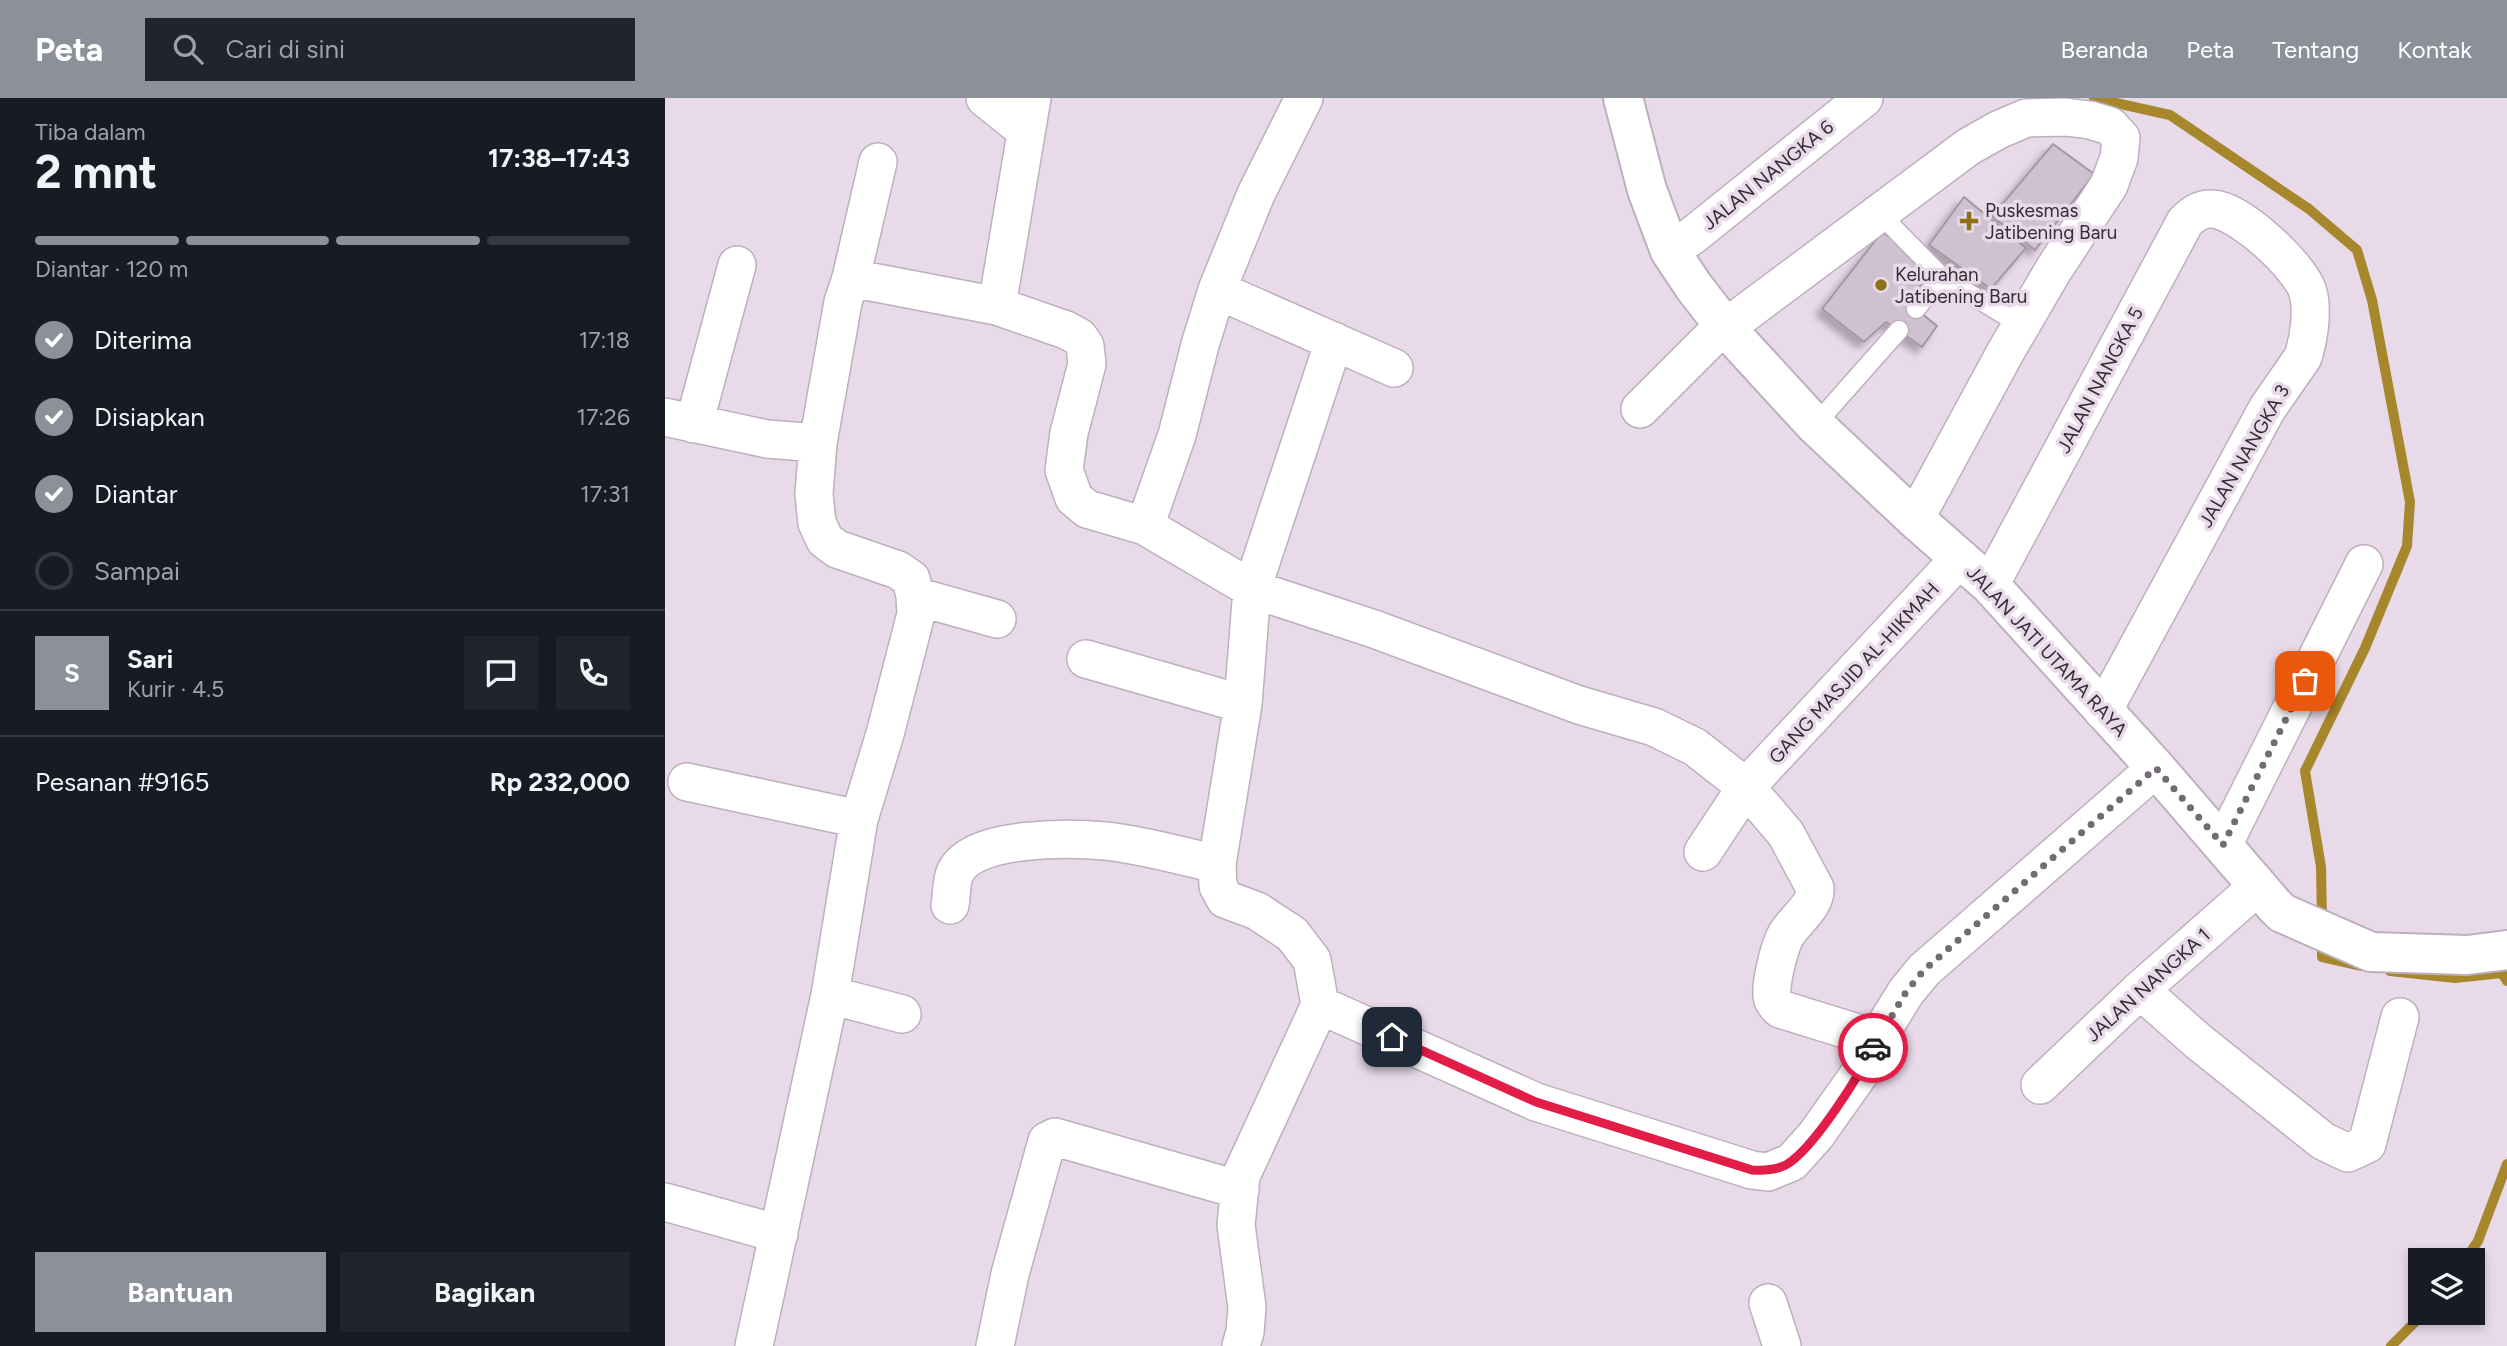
<!DOCTYPE html>
<html lang="id">
<head>
<meta charset="utf-8">
<style>
	:root { --surface:#171b24; --page:#20242c; --text:#f1f3f6; --muted:#9ea1a6; --line:#363941; --accent:#8c9099 }
	body { margin:0; font-family:Figtree,sans-serif; background:var(--page); color:var(--text); height:100vh; display:flex; flex-direction:column; font-size:26px; white-space:nowrap }
	* { box-sizing:border-box; margin:0 }
	p { font-size:23px; color:var(--muted) }
	.icon { flex:none; width:38px; height:38px; fill:none; stroke:currentColor; stroke-width:2; stroke-linecap:round; stroke-linejoin:round }
	.map { position:relative; flex:1; overflow:hidden }
	.drawer { display:flex; flex-direction:column; background:var(--surface); width:665px }
	.drawer>* { flex:none }
	.fabs { position:absolute; left:1743px; top:1150px; display:grid; gap:14px }
	.fabs a { display:grid; place-items:center; width:77px; height:77px; border-radius:0px; background:var(--surface); box-shadow:0 4px 10px #0003; font-size:35px }
	.pin { position:absolute; display:grid; place-items:center; width:60px; height:60px; color:#fff; margin:-30px; border-radius:14px; box-shadow:0 4px 10px #0006 }
	.courier { position:absolute; display:grid; place-items:center; width:70px; height:70px; margin:-35px; border:5px solid #e11d48; border-radius:50%; background:#fff; color:#222; box-shadow:0 2px 9px #0007 }
	.head em { font-style:normal; font-weight:700 }
	.head div { display:flex; flex-direction:column-reverse }
	.head { display:flex; align-items:center; justify-content:space-between; height:119px; padding:0 35px }
	h1 { font-size:46px; font-weight:700; line-height:52px }
	.bar { display:grid; grid-template-columns:repeat(4,1fr); gap:10px 7px; align-content:center; height:84px; padding:0 35px }
	.bar i { height:9px; border-radius:5px; background:var(--line) }
	.bar .active { background:var(--accent) }
	.bar p { grid-column:span 4 }
	.line { display:flex; align-items:center; gap:18px; padding:0 35px; border-top:2px solid var(--line) }
	.line div { flex:1 }
	.round { display:grid; place-items:center; flex:none; width:74px; height:74px; border-radius:0px; background:var(--page) }
	ol { padding:0 35px; list-style:none }
	li { display:flex; align-items:center; gap:21px; height:77px }
	li p { margin-inline-start:auto }
	li .icon { padding:7px; border-radius:50%; background:var(--accent); color:#fff; stroke-width:4 }
	li:last-child { color:var(--muted) }
	li i { width:38px; height:38px; border:4px solid var(--line); border-radius:50% }
	.cta { display:flex; gap:14px; margin-top:auto; padding:14px 35px }
	.cta a { flex:1; height:80px; border-radius:0px; background:var(--accent); color:#fff; font-size:28px; font-weight:700; line-height:80px; text-align:center }
	.cta a+a { background:var(--page); color:var(--text) }
	header { display:flex; align-items:center; gap:42px; box-sizing:border-box; height:98px; padding:0 35px; background:var(--accent); color:#fff }
	header strong { font-size:33px }
	nav { display:flex; gap:38px; margin-inline-start:auto; font-size:24px }
	.search { width:490px; height:63px; background:var(--page); display:flex; align-items:center; gap:18px; box-sizing:border-box; padding:0 24px; border-radius:0px; color:var(--muted); font-size:26px }
	main { display:flex; flex:1; min-height:0 }
	.map>svg:first-child { display:block }
	.lines { fill:none; stroke-linecap:round; stroke-linejoin:round }
	.stream { stroke:#a7872b; stroke-width:10 }
	.building { fill:#cfc1d0; stroke:#a497a5; stroke-width:2; filter:url(#shadow) }
	.lane-casing { stroke:#bdb0be; stroke-width:21 }
	.street-casing { stroke:#bdb0be; stroke-width:40 }
	.secondary-casing { stroke:#bdb0be; stroke-width:42 }
	.lane { stroke:#fff; stroke-width:18 }
	.street { stroke:#fff; stroke-width:37 }
	.secondary { stroke:#fff; stroke-width:38 }
	.done { stroke:#736a73; stroke-width:7; stroke-dasharray:0 12.6 }
	.route { stroke:#e11d48; stroke-width:9 }
	.poi-dot { fill:#8f7115; stroke:#e9daea; stroke-width:2.5 }
	.labels { text-anchor:middle; dominant-baseline:central; stroke-width:7; stroke-linejoin:round; paint-order:stroke }
	.street-label { font-size:19px; fill:#332d33; stroke:#e9daea }
	.poi-label { font-size:19px; fill:#332d33; stroke:#e9daea; text-anchor:start }
</style>
</head>
<body>
<header>
<strong>Peta</strong>
<div class="search"><svg class="icon" aria-label="search" viewBox="0 0 24 24"><circle cx="10" cy="10" r="6"/><path d="M15 15l6 6"/></svg>Cari di sini</div>
<nav><a>Beranda</a><a>Peta</a><a>Tentang</a><a>Kontak</a></nav>
</header>
<main>
<section class="drawer">
<div class="head"><div><h1>2 mnt</h1><p>Tiba dalam</p></div><em>17:38–17:43</em></div>
<div class="bar"><i class="active"></i><i class="active"></i><i class="active"></i><i></i><p>Diantar · 120 m</p></div>
<ol>
<li><svg class="icon" aria-label="check" viewBox="0 0 24 24"><path d="M5 12l5 5 9-10"/></svg>Diterima<p>17:18</p></li>
<li><svg class="icon" aria-label="check" viewBox="0 0 24 24"><path d="M5 12l5 5 9-10"/></svg>Disiapkan<p>17:26</p></li>
<li><svg class="icon" aria-label="check" viewBox="0 0 24 24"><path d="M5 12l5 5 9-10"/></svg>Diantar<p>17:31</p></li>
<li><i></i>Sampai</li>
</ol>
<div class="line" style="height:126px"><b class="round" style="background:var(--accent);color:#fff">S</b><div><b>Sari</b><p>Kurir · 4.5</p></div><a class="round"><svg class="icon" aria-label="chat" viewBox="0 0 24 24"><path d="M4 5h16v11H9l-5 4z"/></svg></a><a class="round"><svg class="icon" aria-label="phone" viewBox="0 0 24 24"><path d="M5 4h4l2 5-3 2q2 4 5 5l2-3 5 2v4C11 20 4 13 5 4z"/></svg></a></div>
<div class="line" style="height:91px"><div>Pesanan #9165</div><b>Rp 232,000</b></div>
<div class="cta"><a>Bantuan</a><a>Bagikan</a></div>
</section>
<div class="map">
<svg width="1842" height="1248" viewBox="0 0 1842 1248">
	<defs>
		<filter id="shadow"><feDropShadow dx="-6" dy="6" stdDeviation="3.5" flood-color="#0004"/></filter>
	</defs>
	<rect width="100%" height="100%" fill="#e9daea"/>
	<g class="lines">
		<!-- stream -->
		<path class="stream" d="M1429 0 1505 17 1644 111 1692 152 1707 202 1745 404 1742 448 1700 550 1640 673 1656 769 1657 823
			M1657 841V859L1697 868
			M1725 873 1790 880 1837 875 1842 883
			M1800 1162 1813 1143 1842 1066
			M1726 1248 1760 1214"/>
	</g>
	<!-- building -->
	<path class="building" d="M1388 46 1429 76 1370 152 1327 118Z
		M1299 99 1361 150 1326 191 1264 147Z
		M1217 134 1266 168 1245 206 1272 228 1257 249 1221 224 1199 244 1157 211Z"/>
	<g class="lines">
		<!-- lane casing -->
		<g class="lane-casing">
			<path id="lane" d="M1214 115 1277 179 1251 211
				M1277 179 1356 227
				M1150 327 1234 232"/>
		</g>
		<!-- street casing -->
		<g class="street-casing">
			<path id="street" d="M320 0 361 33
				M1005 153 1027 138 1199 0
				M186 180 213 64
				M552 192 729 270
				M332 208 367 0
				M975 311 1044 242 1303 49 1333 32 1361 20 1400 19 1425 22 1445 28 1456 40 1454 60 1444 87 1389 171 1341 253 1250 421
				M0 319 102 341 153 345
				M29 326 72 167
				M480 428 512 337 535 247 552 192 591 96 639 0
				M1325 487 1520 124C1528 116 1536 110 1548 111 1575 113 1635 168 1643 194 1648 213 1644 240 1638 259L1602 311 1438 613
				M250 498 332 521
				M421 561 578 606
				M22 684 194 721
				M1558 747 1699 466
				M1038 754 1081 689 1295 460
				M285 807C287 797 286 783 290 775 306 737 407 740 441 743 478 747 516 758 552 766
				M1475 892 1534 944 1658 1043 1683 1055 1702 1046 1735 919
				M165 897 237 916
				M655 907 871 1004 1087 1072 1103 1074 1127 1064 1151 1037 1197 972 1212 941 1241 894 1259 872 1491 670
				M1375 987 1475 892 1592 789
				M0 1104 114 1136
				M1103 1205 1117 1248
				M89 1248 165 897 194 721 220 636 251 516 250 498 246 481 233 472 172 451 160 442 152 425 149 396 153 345 178 204 186 180 332 208 401 232 414 239 420 248 422 266 404 335 399 372 409 400 422 411 480 428 587 491 709 531 914 607 989 629 1030 649 1081 689 1121 736 1150 790C1152 807 1129 823 1121 837 1115 847 1103 891 1108 902 1108 904 1114 910 1115 911L1212 941
				M330 1248 345 1176 382 1043 390 1039 575 1092
				M576 1248 580 1234 582 1209 571 1127 576 1078 655 907 647 862 627 836 592 813 560 801 553 788 552 766 578 606 587 491 669 243"/>
		</g>
		<!-- secondary casing -->
		<g class="secondary-casing">
			<path id="secondary" d="M958 0 982 92 1005 153 1029 189 1060 229 1150 327 1250 421 1325 487 1491 670 1610 808 1617 815 1706 854 1802 857 1842 852"/>
		</g>
		<!-- lane -->
		<use href="#lane" class="lane"/>
		<!-- street -->
		<use href="#street" class="street"/>
		<!-- secondary -->
		<use href="#secondary" class="secondary"/>
	</g>
	<g class="lines">
		<!-- done -->
		<path class="done" d="M1208 950 1241 894 1259 872 1491 670 1558 747 1640 583"/>
		<!-- route -->
		<path class="route" d="M727 939 871 1004 1087 1072C1101 1073 1117 1072 1128 1062 1154 1041 1192 981 1208 950"/>
	</g>
	<!-- markers -->
	<g class="poi-dot">
		<path d="M1300.5 112.5h7v7h7v7h-7v7h-7v-7h-7v-7h7z"/>
		<circle cx="1216" cy="187" r="7"/>
	</g>
	<g class="labels">
		<!-- street labels -->
		<g class="street-label">
			<text transform="translate(1103 77) rotate(-39)">JALAN NANGKA 6</text>
			<text transform="translate(1435 282) rotate(-62)">JALAN NANGKA 5</text>
			<text transform="translate(1579 358) rotate(-60)">JALAN NANGKA 3</text>
			<text transform="translate(1382 553) rotate(47)">JALAN JATI UTAMA RAYA</text>
			<text transform="translate(1189 575) rotate(-47)">GANG MASJID AL-HIKMAH</text>
			<text transform="translate(1483 887) rotate(-42)">JALAN NANGKA 1</text>
		</g>
		<!-- poi labels -->
		<g class="poi-label">
			<text x="1320" y="112">Puskesmas<tspan x="1320" dy="22">Jatibening Baru</tspan></text>
			<text x="1230" y="176">Kelurahan<tspan x="1230" dy="22">Jatibening Baru</tspan></text>
		</g>
	</g>
</svg>
<div class="fabs">
<a><svg class="icon" aria-label="layers" viewBox="0 0 24 24"><path d="M12 4l9 5-9 5-9-5zM3 14l9 5 9-5"/></svg></a>
</div>
<div class="pin" style="left:1640px;top:583px;background:#ea580c"><svg class="icon" aria-label="bag" viewBox="0 0 24 24"><path d="M5 8h14l-1 12H6zM9 8a3 3 0 0 1 6 0"/></svg></div>
<div class="pin" style="left:727px;top:939px;background:#1f2937"><svg class="icon" aria-label="home" viewBox="0 0 24 24"><path d="M3 11l9-7 9 7M6 9v11h12V9"/></svg></div>
<div class="courier" style="left:1208px;top:950px"><svg class="icon" aria-label="car" viewBox="0 0 24 24"><path d="M5 17H2v-5l4-1 3-4h7l3 4 3 1v5h-3M9 17h6M6 11h13"/><circle cx="7" cy="17" r="2"/><circle cx="17" cy="17" r="2"/></svg></div>
</div>
</main>
</body>
</html>
